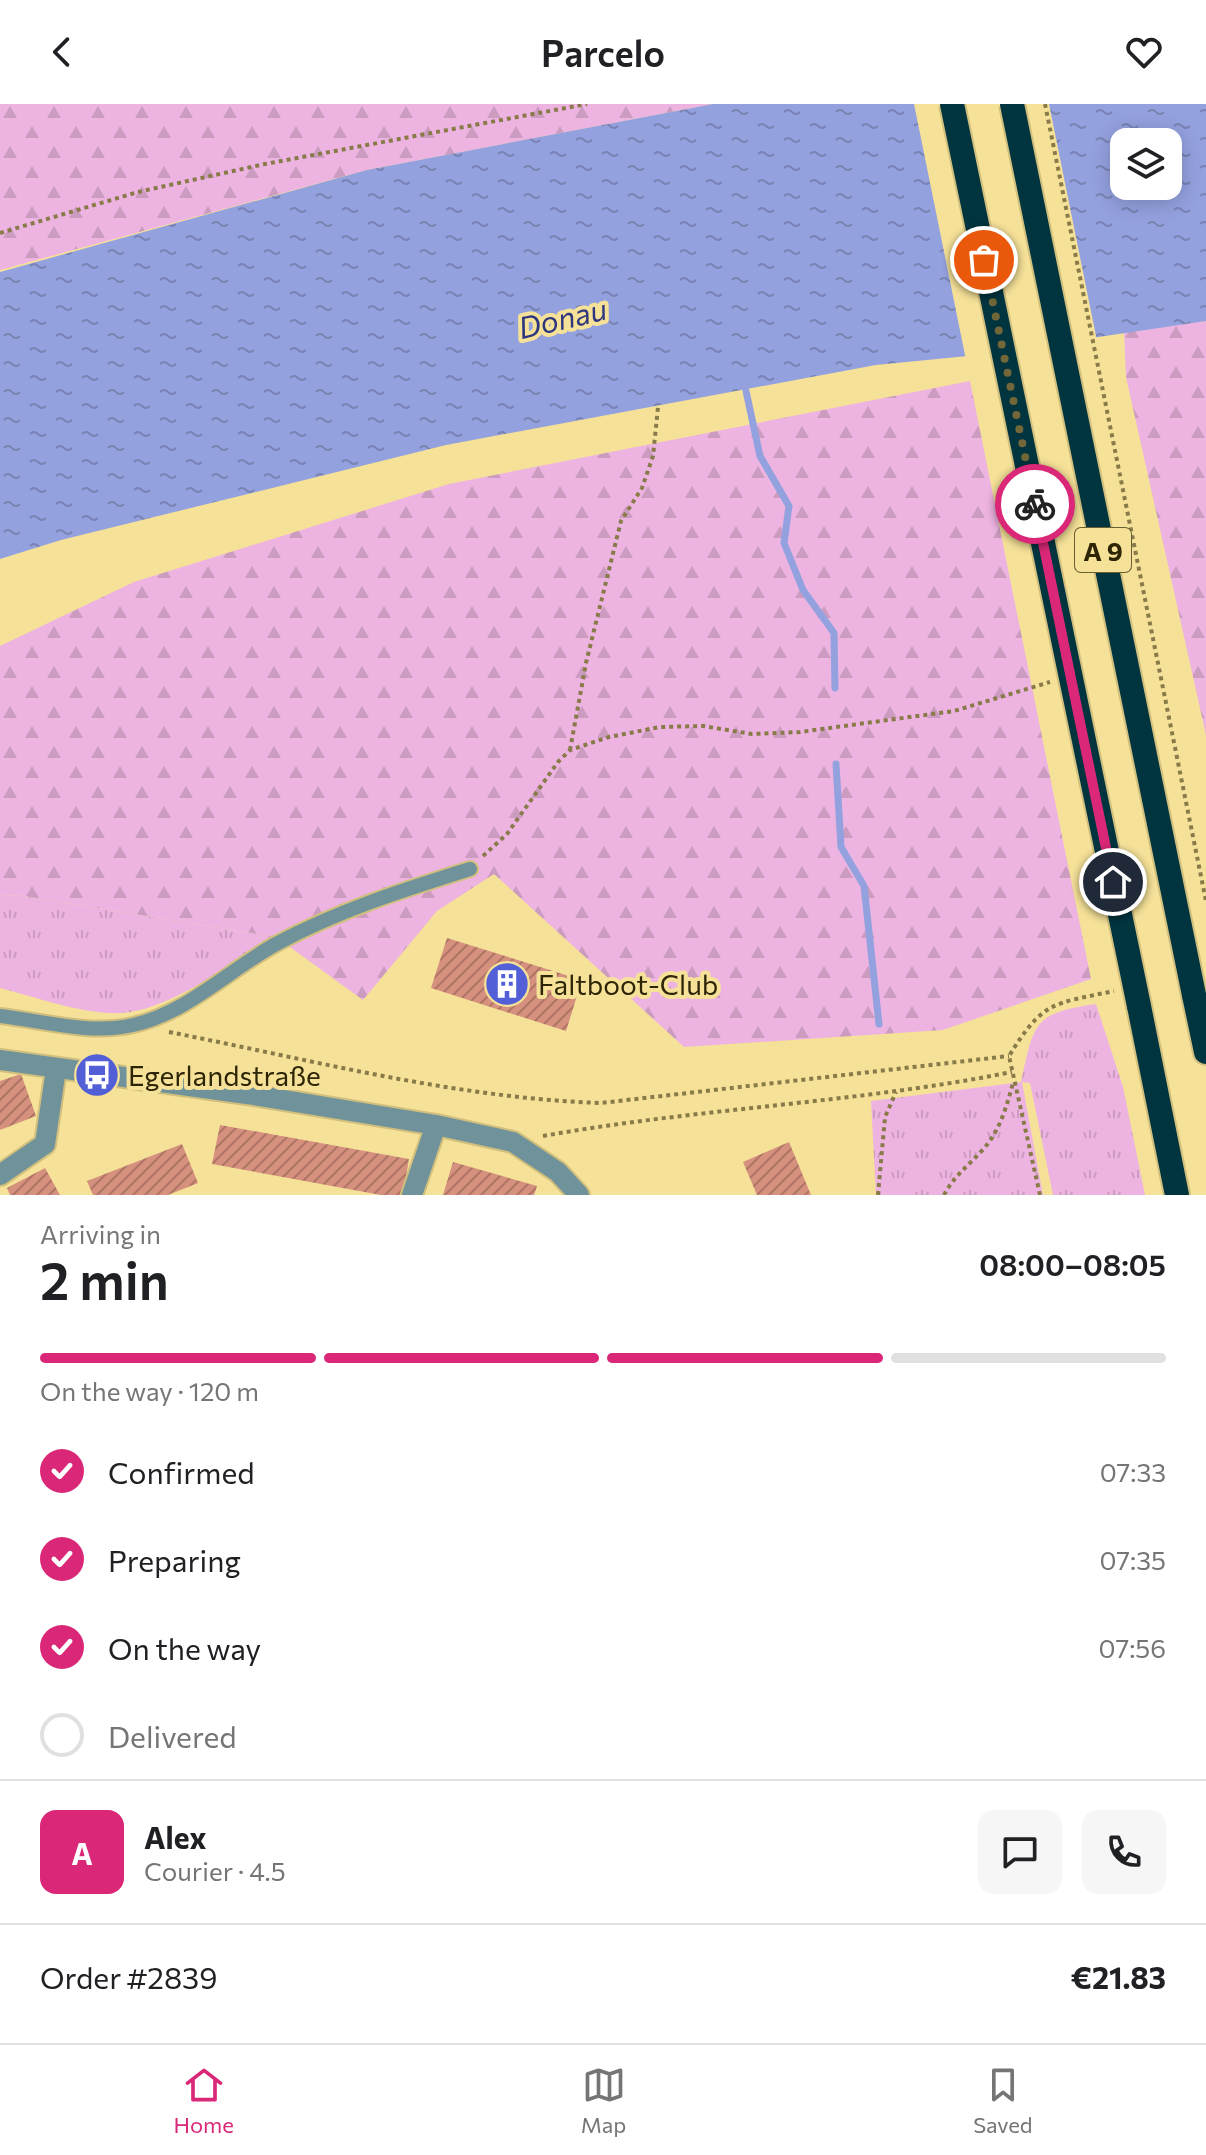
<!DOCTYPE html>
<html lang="en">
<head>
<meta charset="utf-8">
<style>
	:root { --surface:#fff; --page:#f6f6f6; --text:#202124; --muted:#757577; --line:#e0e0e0; --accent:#db2777 }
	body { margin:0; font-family:Commissioner,sans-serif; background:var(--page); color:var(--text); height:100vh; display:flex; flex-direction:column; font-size:30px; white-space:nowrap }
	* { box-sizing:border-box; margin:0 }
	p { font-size:26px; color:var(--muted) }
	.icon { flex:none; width:44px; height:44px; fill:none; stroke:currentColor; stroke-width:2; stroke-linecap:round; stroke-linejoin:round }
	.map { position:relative; height:1091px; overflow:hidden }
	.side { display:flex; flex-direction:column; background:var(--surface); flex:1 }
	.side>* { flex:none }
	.controls { position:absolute; left:1110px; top:24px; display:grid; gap:16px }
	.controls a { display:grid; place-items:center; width:72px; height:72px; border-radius:16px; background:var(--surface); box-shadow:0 4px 20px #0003; font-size:40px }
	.pin { position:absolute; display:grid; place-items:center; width:68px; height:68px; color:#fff; margin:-34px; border:4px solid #fff; border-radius:50%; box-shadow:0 2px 8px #0007 }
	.courier { position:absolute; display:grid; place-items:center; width:80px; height:80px; margin:-40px; border:6px solid #db2777; border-radius:50%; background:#fff; color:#222; box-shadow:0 2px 10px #0007 }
	.head em { font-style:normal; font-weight:600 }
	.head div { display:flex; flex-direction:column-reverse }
	.head { display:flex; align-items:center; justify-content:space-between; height:136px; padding:0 40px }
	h1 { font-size:52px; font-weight:600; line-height:60px }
	.bar { display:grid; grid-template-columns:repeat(4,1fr); gap:12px 8px; align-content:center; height:96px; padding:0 40px }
	.bar i { height:10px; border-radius:6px; background:var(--line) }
	.bar .active { background:var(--accent) }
	.bar p { grid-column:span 4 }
	.line { display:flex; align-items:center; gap:20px; padding:0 40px; border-top:2px solid var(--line) }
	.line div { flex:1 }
	.round { display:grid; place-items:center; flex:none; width:84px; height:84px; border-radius:16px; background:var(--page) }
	ol { padding:0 40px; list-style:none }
	li { display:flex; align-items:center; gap:24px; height:88px }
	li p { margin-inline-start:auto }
	li .icon { padding:8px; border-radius:50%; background:var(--accent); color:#fff; stroke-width:4 }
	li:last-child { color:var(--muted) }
	li i { width:44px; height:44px; border:4px solid var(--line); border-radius:50% }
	header { display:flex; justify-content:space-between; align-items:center; height:104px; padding:0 40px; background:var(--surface); font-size:36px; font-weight:600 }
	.tabs { display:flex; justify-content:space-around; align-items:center; height:112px; border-top:2px solid var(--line); background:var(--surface); font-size:22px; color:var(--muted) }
	.tabs a { display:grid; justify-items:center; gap:4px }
	.tabs .active { color:var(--accent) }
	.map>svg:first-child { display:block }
	.grass { fill:url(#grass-tufts) }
	.forest { fill:url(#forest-firs) }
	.water { fill:url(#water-ripples); fill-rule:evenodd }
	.pier { fill:#f5e198 }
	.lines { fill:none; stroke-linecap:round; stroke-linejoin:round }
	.stream { stroke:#94a1df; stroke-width:7 }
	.building { fill:url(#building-hatch) }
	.lane-casing { stroke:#d1bf7e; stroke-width:18 }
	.street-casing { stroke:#d1bf7e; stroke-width:24 }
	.highway-casing { stroke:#d1bf7e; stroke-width:28 }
	.path { stroke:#887b49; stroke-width:4; stroke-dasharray:4 4; stroke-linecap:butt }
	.lane { stroke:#6f929b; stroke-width:14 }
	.street { stroke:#6f929b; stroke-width:20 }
	.highway { stroke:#003540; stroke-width:24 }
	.highway-bridge-casing { stroke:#d1bf7e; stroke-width:28; stroke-linecap:butt }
	.highway-bridge { stroke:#003540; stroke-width:24 }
	.done { stroke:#736739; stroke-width:8; stroke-dasharray:0 14.4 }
	.route { stroke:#db2777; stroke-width:10 }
	.labels { text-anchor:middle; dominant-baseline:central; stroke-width:8; stroke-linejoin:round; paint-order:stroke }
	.shield { fill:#f5e198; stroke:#695d32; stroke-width:2 }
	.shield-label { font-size:26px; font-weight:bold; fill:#2d2506 }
	.poi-label { font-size:28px; fill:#2d2506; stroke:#f5e198; text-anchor:start }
	.water-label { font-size:30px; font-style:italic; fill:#2e367d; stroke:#f5e198 }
</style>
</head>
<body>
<header><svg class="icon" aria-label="back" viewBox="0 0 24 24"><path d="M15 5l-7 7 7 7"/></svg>Parcelo<svg class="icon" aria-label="heart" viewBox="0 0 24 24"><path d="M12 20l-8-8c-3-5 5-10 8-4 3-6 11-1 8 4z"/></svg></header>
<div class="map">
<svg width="1206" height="1091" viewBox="0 0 1206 1091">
	<defs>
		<pattern id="grass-tufts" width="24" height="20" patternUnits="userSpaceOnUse" patternTransform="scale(2)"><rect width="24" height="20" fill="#edb4e1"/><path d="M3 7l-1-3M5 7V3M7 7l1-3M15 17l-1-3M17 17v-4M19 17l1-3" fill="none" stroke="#cc9bc0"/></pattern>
		<pattern id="forest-firs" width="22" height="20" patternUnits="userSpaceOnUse" patternTransform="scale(2)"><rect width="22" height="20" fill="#edb4e1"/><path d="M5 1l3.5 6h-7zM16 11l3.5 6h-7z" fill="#cc9bc0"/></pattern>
		<pattern id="water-ripples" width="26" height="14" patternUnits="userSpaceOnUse" patternTransform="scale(2)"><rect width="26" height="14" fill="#94a1df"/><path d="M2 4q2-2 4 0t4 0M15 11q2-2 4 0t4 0" fill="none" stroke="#7983b3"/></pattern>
		<pattern id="building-hatch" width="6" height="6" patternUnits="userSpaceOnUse" patternTransform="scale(2)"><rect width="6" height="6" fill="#d6907e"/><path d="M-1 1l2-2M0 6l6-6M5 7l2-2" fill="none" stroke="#ae7565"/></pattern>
	</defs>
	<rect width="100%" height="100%" fill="#f5e198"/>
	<!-- grass -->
	<path class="grass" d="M18 791 276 833C233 858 171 906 121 909 85 911 35 893 0 884V792Z
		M1096 900 1123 983 1145 1091H1053L1030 979 1022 978 1043 1091H876L871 997 1021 978C1034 920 1032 909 1096 900Z"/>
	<!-- forest -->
	<path class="forest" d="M0 0H713L367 66 0 166Z
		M1206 217V631L1126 273 1124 228Z
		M970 277 1091 875 943 926 684 943 494 770 437 807 363 896 276 833 18 791 0 792V542L134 478 449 380Z"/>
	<!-- water -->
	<path class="water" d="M713 0H1206V217L978 251 876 261 446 341 61 436 0 455V168L367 66ZM1124 38H1168V82H1124Z"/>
	<!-- pier -->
	<path class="pier" d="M914 0H1049L1097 237 966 256Z"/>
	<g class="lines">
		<!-- stream -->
		<path class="stream" d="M746 287 760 352 789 402 784 439 803 486 834 529 835 584
			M836 660 841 743 864 782 879 920"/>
	</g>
	<!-- building -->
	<path class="building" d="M447 834 582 876 566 927 431 884Z
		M21 970 36 1012 0 1026V977Z
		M220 1021 409 1055 403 1091H381L212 1060Z
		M789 1038 811 1091H757L743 1058Z
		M182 1040 198 1079 168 1091H93L87 1077Z
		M453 1058 537 1082 534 1091H443Z
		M45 1064 60 1091H10L7 1084Z"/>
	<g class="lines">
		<!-- lane casing -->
		<g class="lane-casing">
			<path id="lane" d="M0 912C43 917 91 931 133 921 187 909 229 866 276 840 337 807 403 786 470 765"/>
		</g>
		<!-- street casing -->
		<g class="street-casing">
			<path id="street" d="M0 956 247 990 436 1021 513 1038 558 1068 579 1091
				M0 1071 45 1040 56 965
				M412 1091 436 1021"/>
		</g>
		<!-- highway casing -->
		<g class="highway-casing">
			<path id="highway" d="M1194 891 1206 948
				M1139 902 1177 1091"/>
		</g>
		<!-- path -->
		<path class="path" d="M1045 0 1206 797
			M0 129 138 88 265 60 587 0
			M570 646 586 559 621 417 642 384 653 352 658 303
			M483 752 507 730 558 658 570 646 609 633 660 623 703 622 752 630 800 628 954 607 1050 578
			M169 928C312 956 455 994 601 999L1009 952
			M543 1032C699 1004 857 999 1012 968
			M878 1091 885 1013 896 988
			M944 1091C955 1070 971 1060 985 1043 1000 1026 1007 1001 1013 979
			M1040 1091 1009 952C1043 897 1052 900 1114 887"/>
		<!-- lane -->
		<use href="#lane" class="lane"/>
		<!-- street -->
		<use href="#street" class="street"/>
		<!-- highway -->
		<use href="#highway" class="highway"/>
		<!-- highway-bridge casing -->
		<g class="highway-bridge-casing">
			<path id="highway-bridge" d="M952 0 1139 902
				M1012 0 1194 891"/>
		</g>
		<!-- highway-bridge -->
		<use href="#highway-bridge" class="highway-bridge"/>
	</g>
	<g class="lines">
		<!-- done -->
		<path class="done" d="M984 156 1035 400"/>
		<!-- route -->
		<path class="route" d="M1035 400 1113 778"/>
	</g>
	<!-- icons -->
	<defs>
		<g id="building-disc" transform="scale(2.3)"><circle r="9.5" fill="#535fd6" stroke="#f5e198"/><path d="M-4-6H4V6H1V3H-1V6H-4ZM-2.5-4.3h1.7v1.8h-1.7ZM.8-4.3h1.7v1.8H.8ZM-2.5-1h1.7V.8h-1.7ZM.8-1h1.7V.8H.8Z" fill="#fff"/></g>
		<g id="bus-disc" transform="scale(2.3)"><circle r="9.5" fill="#535fd6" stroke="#f5e198"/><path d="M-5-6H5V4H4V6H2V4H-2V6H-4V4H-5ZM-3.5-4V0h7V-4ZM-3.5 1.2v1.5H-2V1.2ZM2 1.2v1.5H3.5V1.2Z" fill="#fff"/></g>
	</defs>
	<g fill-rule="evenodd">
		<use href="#building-disc" x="507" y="880"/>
		<use href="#bus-disc" x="97" y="971"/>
	</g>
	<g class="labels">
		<!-- shield labels -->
		<rect class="shield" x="1075" y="424" width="56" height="44" rx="6"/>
		<g class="shield-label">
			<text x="1103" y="446">A 9</text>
		</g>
		<!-- poi labels -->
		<g class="poi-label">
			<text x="538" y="880">Faltboot-Club</text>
			<text x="128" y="971">Egerlandstraße</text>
		</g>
		<!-- water labels -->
		<g class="water-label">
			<text transform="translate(562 213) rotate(-13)">Donau</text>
		</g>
	</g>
</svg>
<div class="controls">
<a><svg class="icon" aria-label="layers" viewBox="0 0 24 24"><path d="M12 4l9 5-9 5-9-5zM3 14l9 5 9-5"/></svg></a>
</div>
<div class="pin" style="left:984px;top:156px;background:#ea580c"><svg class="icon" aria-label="bag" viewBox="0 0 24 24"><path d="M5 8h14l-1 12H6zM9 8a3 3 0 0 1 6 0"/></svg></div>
<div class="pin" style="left:1113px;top:778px;background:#1f2937"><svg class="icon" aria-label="home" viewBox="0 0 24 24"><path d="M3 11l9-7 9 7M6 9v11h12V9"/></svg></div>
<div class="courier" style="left:1035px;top:400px"><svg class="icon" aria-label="bike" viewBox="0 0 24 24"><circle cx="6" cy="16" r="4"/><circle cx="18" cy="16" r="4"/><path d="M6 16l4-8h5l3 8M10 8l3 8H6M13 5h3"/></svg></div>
</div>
<section class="side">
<div class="head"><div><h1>2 min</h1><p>Arriving in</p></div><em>08:00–08:05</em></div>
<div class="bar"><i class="active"></i><i class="active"></i><i class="active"></i><i></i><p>On the way · 120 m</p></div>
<ol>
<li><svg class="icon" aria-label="check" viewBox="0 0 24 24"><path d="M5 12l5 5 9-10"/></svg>Confirmed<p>07:33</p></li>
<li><svg class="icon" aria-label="check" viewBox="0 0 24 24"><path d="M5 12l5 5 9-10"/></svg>Preparing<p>07:35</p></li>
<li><svg class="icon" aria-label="check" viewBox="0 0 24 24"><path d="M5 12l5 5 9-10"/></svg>On the way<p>07:56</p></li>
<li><i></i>Delivered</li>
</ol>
<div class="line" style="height:144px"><b class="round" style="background:var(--accent);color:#fff">A</b><div><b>Alex</b><p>Courier · 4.5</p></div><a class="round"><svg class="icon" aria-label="chat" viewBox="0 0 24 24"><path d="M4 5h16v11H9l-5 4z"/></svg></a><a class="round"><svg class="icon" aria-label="phone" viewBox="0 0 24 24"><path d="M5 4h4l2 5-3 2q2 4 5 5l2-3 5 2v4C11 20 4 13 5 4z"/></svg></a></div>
<div class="line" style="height:104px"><div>Order #2839</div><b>€21.83</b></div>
</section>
<nav class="tabs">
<a class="active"><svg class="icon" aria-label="home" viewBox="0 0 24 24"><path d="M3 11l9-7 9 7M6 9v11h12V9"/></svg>Home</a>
<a><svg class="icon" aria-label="map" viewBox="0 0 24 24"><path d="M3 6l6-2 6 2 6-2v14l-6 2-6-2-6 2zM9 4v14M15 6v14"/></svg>Map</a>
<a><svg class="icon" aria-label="saved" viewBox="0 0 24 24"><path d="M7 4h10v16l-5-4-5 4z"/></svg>Saved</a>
</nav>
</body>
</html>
